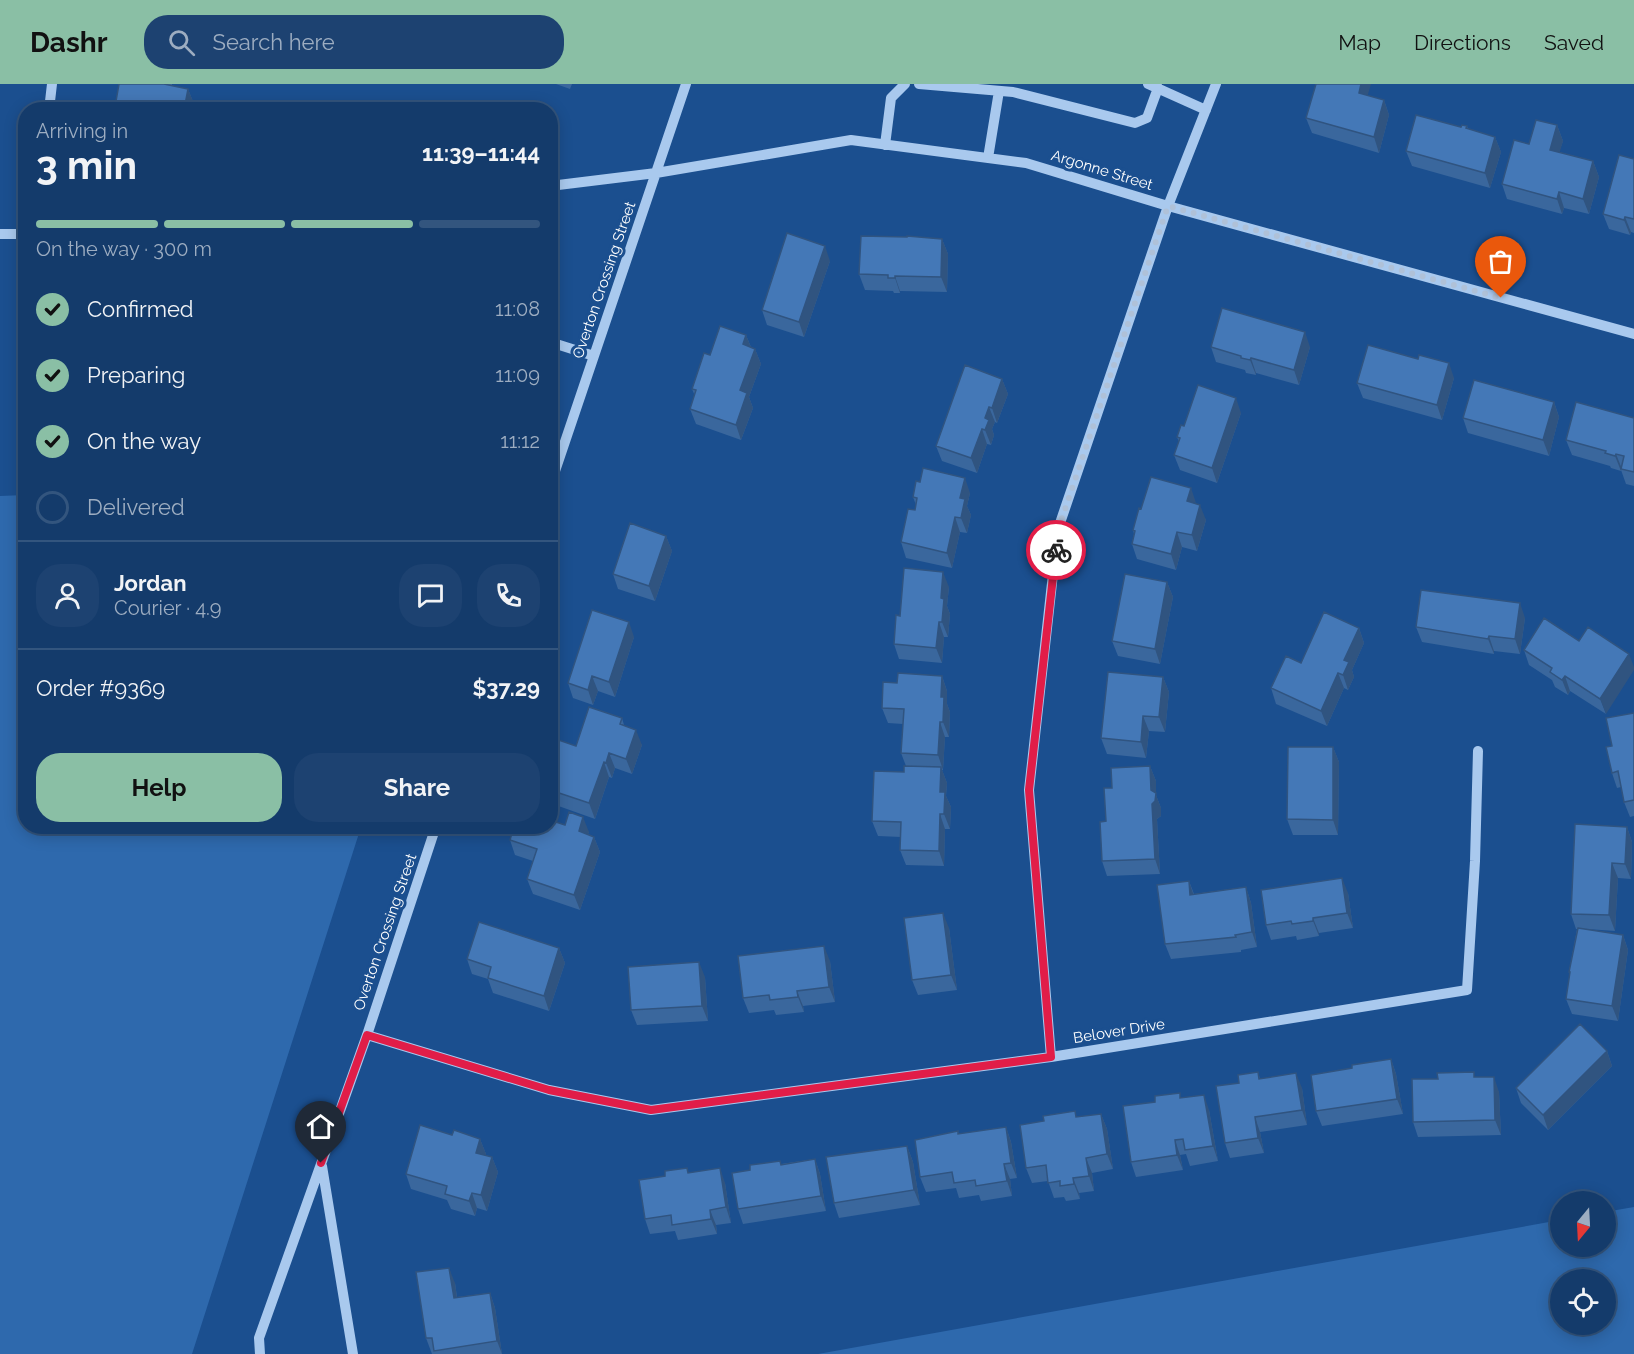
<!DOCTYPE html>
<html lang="en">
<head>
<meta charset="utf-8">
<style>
	:root { --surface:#143b6b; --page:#1d4271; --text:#f1f3f6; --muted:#9dadc1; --line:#33557e; --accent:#8abfa5 }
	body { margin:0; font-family:Raleway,sans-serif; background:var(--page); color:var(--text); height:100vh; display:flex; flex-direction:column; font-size:22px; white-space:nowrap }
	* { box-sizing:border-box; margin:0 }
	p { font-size:20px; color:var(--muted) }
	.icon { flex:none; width:33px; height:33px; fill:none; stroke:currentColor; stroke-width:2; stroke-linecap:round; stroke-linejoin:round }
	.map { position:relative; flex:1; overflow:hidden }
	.side { position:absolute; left:18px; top:18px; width:540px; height:732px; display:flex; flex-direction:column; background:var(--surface); border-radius:24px; box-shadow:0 3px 15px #0003,0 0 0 2px var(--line) }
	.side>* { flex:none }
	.needle { width:39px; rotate:198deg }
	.buttons { position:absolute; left:1550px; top:1107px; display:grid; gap:12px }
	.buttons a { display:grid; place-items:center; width:66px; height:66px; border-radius:50%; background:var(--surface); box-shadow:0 3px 15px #0003,0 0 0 2px var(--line); font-size:30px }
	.pin { position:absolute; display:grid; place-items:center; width:51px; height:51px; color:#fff; margin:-62px -26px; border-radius:50% 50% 50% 0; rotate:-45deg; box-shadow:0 0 6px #0007 }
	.pin .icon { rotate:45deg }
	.courier { position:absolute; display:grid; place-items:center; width:60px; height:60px; margin:-30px; border:4px solid #e11d48; border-radius:50%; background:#fff; color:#222; box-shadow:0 2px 8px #0007 }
	.overview em { font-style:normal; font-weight:700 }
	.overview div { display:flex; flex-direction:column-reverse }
	.overview { display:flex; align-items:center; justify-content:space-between; height:102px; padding:0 18px }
	h1 { font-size:39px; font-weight:700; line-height:45px }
	.bar { display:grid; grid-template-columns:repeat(4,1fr); gap:9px 6px; align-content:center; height:72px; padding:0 18px }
	.bar i { height:8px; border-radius:4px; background:var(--line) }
	.bar .active { background:var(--accent) }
	.bar p { grid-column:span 4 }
	.line { display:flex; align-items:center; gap:15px; padding:0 18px; border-top:2px solid var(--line) }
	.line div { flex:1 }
	.round { display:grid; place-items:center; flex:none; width:63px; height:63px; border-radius:24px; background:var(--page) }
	ol { padding:0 18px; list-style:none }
	li { display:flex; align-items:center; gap:18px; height:66px }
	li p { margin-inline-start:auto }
	li .icon { padding:6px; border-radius:50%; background:var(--accent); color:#111; stroke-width:4 }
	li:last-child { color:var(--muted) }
	li i { width:33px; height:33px; border:3px solid var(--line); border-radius:50% }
	.cta { display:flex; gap:12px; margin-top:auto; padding:12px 18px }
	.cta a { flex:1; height:69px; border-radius:24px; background:var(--accent); color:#111; font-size:24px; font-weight:700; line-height:69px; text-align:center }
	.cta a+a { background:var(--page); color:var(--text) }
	header { display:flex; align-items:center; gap:36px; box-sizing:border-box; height:84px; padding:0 30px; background:var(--accent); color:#111 }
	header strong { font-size:28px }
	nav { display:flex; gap:33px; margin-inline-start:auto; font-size:21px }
	.search { width:420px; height:54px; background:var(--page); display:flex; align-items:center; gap:15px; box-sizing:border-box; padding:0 21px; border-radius:24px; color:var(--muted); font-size:22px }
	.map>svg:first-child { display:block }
	.green { fill:#2e69ad; fill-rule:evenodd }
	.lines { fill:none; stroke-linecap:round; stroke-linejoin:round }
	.minor { stroke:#a9c9ee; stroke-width:10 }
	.wall { fill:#3a679d }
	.shaded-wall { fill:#305480 }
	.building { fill:#4478b7; stroke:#305480; stroke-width:1.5 }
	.done { stroke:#afc1d8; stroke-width:6; stroke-dasharray:0 10.8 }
	.route { stroke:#e11d48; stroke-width:8 }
	.labels { text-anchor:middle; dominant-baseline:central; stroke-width:6; stroke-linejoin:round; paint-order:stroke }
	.street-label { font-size:15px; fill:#fff; stroke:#1b4f8f }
</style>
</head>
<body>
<header>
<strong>Dashr</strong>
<div class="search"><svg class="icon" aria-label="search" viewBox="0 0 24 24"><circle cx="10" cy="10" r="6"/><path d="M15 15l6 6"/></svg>Search here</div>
<nav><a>Map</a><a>Directions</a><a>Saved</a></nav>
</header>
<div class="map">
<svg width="1634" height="1270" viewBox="0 0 1634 1270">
	<rect width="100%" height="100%" fill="#1b4f8f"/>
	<!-- green -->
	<path class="green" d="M25 411 26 742 361 743 192 1270H0V412Z
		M1634 1123V1270H818L1560 1136V1162H1605V1128ZM1560 1196H1605V1240H1560Z"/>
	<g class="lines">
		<!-- minor -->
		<path class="minor" d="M919 0 1013 8 1135 39 1147 34 1158 4 1156 0
			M1148 0 1206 26
			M49 26 52 0
			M885 61 891 14 905 0
			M988 74 999 7
			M550 102 656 89 851 56 1026 79 1168 122 1634 250
			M0 150H26
			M550 258 594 272
			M550 402 686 0
			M367 951 549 1006 651 1026 1051 973 1467 906 1475 777 1478 667
			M1051 973 1029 706 1058 445 1168 122 1216 0
			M322 1082 353 1270
			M260 1270 259 1254 367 951 436 742"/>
	</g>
	<!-- wall -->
	<path class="wall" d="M119 0H172V2L188 5 194 20 193 26H119L116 17Z
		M556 0H572L570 5Z
		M1368 12 1384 16 1389 31 1379 69 1312 49 1306 34Z
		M1557 41 1563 57 1559 68 1593 77 1599 93 1589 130 1564 124 1562 130 1507 115 1502 100 1529 60Z
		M1467 42 1468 45 1495 53 1501 68 1490 104 1412 82 1406 67 1461 43Z
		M1634 75V149L1631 148 1630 151 1609 145 1603 130Z
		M942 155 948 170 947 208 900 207V209H894L893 207 865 206 859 190Z
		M830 177 804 253 767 241 762 226Z
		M746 251 751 263 755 265 761 280 749 313 753 324 741 356 696 340 690 325 695 312 692 305 710 271Z
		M1211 263H1310L1299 301 1256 289V291L1246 289 1245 286 1216 278Z
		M1454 294 1442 336 1363 314 1357 299Z
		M1002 295 1008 310 997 339 995 338 992 345 994 351 991 361 987 360 977 389 942 377 936 362Z
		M1554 318 1559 333 1549 372 1468 349 1463 334Z
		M1241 329 1217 399 1180 386 1174 371 1179 358 1177 353 1184 342Z
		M1634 334V402L1626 400 1621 386V387L1611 384 1610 382 1572 371 1566 356Z
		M970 409 967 422 971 431 967 449 960 448 952 484 906 474 901 458 915 426 916 421 913 413Z
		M1196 420 1206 436 1197 467 1182 463 1176 486 1137 475 1132 460 1134 450 1133 446 1141 425Z
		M666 452 672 467 655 517 618 505 613 490Z
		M1167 498 1173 513 1160 580 1118 572 1112 557Z
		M949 503 947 522 950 530 948 553H944L942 579 899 575 894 560 900 532Z
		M1525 534 1520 570 1494 567V570L1422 558 1416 543Z
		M1359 544 1364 559 1352 586 1354 593 1348 606 1344 604 1327 642 1276 620 1271 604 1301 579Z
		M634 553 615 613 598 607 593 621 573 614 568 599Z
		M1579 557 1606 630 1570 607 1568 611 1555 603 1552 596 1529 581 1524 566Z
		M942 592 947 607V620L950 628 949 653H945L943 686H942L947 699 946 712 951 723 950 745H945L944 782 906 781 900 766 901 753 878 752 872 737 904 688 906 682 901 669 903 640 888 639 882 624 897 599Z
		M1163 593 1169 608 1165 648 1149 647 1146 674 1107 670 1101 654Z
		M1634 629V732L1630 733 1624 718 1621 703 1617 704 1612 689V662Z
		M622 634 624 641 642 661 632 690 615 684 612 694 609 693 595 735 550 719V653L576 662Z
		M1333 663 1339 678 1338 751H1293L1287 735Z
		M1150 682 1156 697V711L1161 724V732L1157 735 1160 790 1107 792 1102 777 1106 737 1112 704Z
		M555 738 589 748 588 750 594 753 600 768 580 826 533 810 527 795 533 777 515 771 510 756Z
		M1627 743 1632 758 1631 795 1618 794 1615 847 1587 845 1623 851 1628 866 1618 937 1572 930 1566 915 1570 891 1569 888 1577 845H1576L1571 830Z
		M1189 797 1194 810 1246 803 1251 819 1257 863 1241 866V868L1171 875 1165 860Z
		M1348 809 1353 844 1319 849V852L1297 856 1296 852 1271 856 1266 841Z
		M949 844 957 906 918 911 912 896Z
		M559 864 565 879 549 927 493 909 488 895 472 890 467 875Z
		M830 877 835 918 803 922 804 928 776 931 774 926 749 929 743 914Z
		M705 893 708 937 637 941 631 926Z
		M1607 967 1612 982 1548 1046 1521 1019 1516 1004Z
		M1391 975 1396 990 1403 1030 1322 1042 1316 1027 1352 984Z
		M1258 988 1260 995 1302 1004 1307 1041 1260 1048 1264 1069 1230 1074 1225 1059 1239 999Z
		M1475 993 1499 1008 1501 1051 1418 1053 1413 1038Z
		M1182 1014 1209 1026 1218 1077 1190 1082 1186 1070 1180 1071 1183 1086 1136 1093 1131 1078 1155 1018Z
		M1101 1030 1107 1045 1113 1085 1092 1089 1094 1107 1079 1109 1080 1115 1066 1117 1064 1113 1054 1114 1048 1097 1032 1099 1026 1084 1078 1033Z
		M1006 1043 1011 1058 1017 1094 1010 1095 1012 1112 981 1117 979 1111 959 1114 956 1104 926 1108 920 1093 958 1047 959 1050Z
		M452 1051 480 1055 486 1070 485 1071 492 1073 498 1088 487 1127 477 1124 475 1132 451 1125 447 1116 411 1105 406 1090Z
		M907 1062 913 1078 920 1121 839 1134 834 1119Z
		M815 1075 820 1090 826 1127 743 1140 738 1125 781 1080Z
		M689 1089 725 1099 731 1139 716 1141 717 1150 678 1156 675 1147 650 1150 645 1135Z
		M455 1199 457 1213 490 1209 495 1224 502 1270H432L426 1254Z"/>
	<!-- shaded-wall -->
	<path class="shaded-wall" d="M1361 0H1371L1364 24 1359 9Z
		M188 5 194 20 193 26H184Z
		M1384 16 1389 31 1379 69 1374 53Z
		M1557 41 1563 57 1556 81 1550 66Z
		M1495 53 1501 68 1490 104 1485 89Z
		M1593 77 1599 93 1589 130 1583 115Z
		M1559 108 1564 124 1562 130 1557 115Z
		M1625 133 1631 148 1630 151 1624 136Z
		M942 155 948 170 947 208 941 193Z
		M825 162 830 177 804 253 799 238Z
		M895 192 900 207V209L895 194Z
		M1305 248 1310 263 1299 301 1294 286Z
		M746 251 752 266 743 260Z
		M755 265 761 280 749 313 753 324 741 356 736 341 740 306Z
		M1251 274 1256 289V291L1250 276Z
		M1449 279 1454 294 1442 336 1437 321Z
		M1002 295 1008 310 997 339 992 324Z
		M1236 314 1241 329 1217 399 1212 384Z
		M1554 318 1559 333 1549 372 1543 356Z
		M989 323 995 338 992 345 994 351 991 361 985 346V334Z
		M982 345 987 360 977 389 971 374Z
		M1616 370 1622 385H1621V387L1615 372Z
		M965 394 970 409 967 422 971 431 967 449 961 434 960 414Z
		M1191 404 1196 419 1187 417Z
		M1200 421 1206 436 1197 467 1192 451Z
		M955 433 960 448 952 484 947 469Z
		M1177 448 1182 463 1176 486 1171 470Z
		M666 452 672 467 655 517 649 502Z
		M943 488 949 503 947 522 950 530 948 553 942 538 941 514Z
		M1167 498 1173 513 1160 580 1155 565Z
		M1520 519 1525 534 1520 570 1515 555Z
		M629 538 634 553 615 613 609 598Z
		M939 538 944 553 942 579 936 564Z
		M1359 544 1364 559 1352 586 1354 593 1348 606 1343 591 1344 576Z
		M1489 552 1494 567V570L1488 555Z
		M1629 570 1634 583V586L1606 630 1600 615Z
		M1338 589 1344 604 1327 642 1321 627Z
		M592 592 598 607 593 621 588 606Z
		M942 592 947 607V620L950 628 949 653 943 638 941 613Z
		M1565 592 1570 607 1568 611 1562 596Z
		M1163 593 1169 608 1165 648 1159 633Z
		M1143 632 1149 647 1146 674 1141 658Z
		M940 638 945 653 943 686 938 671Z
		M636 646 642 661 632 690 626 675Z
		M1333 663 1339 678 1338 751 1333 736Z
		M609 669 615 684 612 694 606 679Z
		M604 678 609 693 595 735 589 719Z
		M1150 682 1156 697V711L1161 724V732L1157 735 1160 790 1155 775Z
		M941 683 947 699 946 712 951 723 950 745 944 730 940 708Z
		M940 730 945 745 944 782 939 767Z
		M583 733 589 748 584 762 579 747Z
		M1627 743 1632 758 1631 795 1625 780Z
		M594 753 600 768 580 826 574 811Z
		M1612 779 1618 794 1615 847 1609 831Z
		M1342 794 1348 809 1353 844 1347 829Z
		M1189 797 1194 812 1190 811Z
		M1246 803 1251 819 1257 863 1252 848Z
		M943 829 949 844 957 906 951 891Z
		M1313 834 1319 849V852L1313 837Z
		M1623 851 1628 866 1618 937 1612 922Z
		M824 862 830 877 835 918 829 903Z
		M559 864 565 879 549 927 544 912Z
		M699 878 705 893 708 937 702 922Z
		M797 907 803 922 804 928 798 913Z
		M1607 967 1612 982 1548 1046 1543 1031Z
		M1391 975 1396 990 1403 1030 1397 1015Z
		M1296 989 1302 1004 1307 1041 1302 1026Z
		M1494 993 1499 1008 1501 1051 1495 1036Z
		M1204 1011 1209 1026 1218 1077 1213 1062Z
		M1101 1030 1107 1045 1113 1085 1107 1070Z
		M1255 1033 1260 1048 1264 1069 1258 1054Z
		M1006 1043 1011 1058 1017 1094 1011 1079Z
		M480 1055 486 1070 482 1084 476 1069Z
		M1175 1056 1180 1071 1183 1086 1177 1071Z
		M907 1062 913 1078 920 1121 914 1106Z
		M492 1073 498 1088 487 1127 481 1111Z
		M1086 1074 1092 1089 1094 1107 1089 1092Z
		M815 1075 820 1090 826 1127 821 1112Z
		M1004 1080 1010 1095 1012 1112 1007 1097Z
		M720 1084 725 1099 731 1139 726 1123Z
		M1073 1094 1079 1109 1080 1115 1074 1100Z
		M472 1109 477 1124 475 1132 469 1117Z
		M710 1126 716 1141 717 1150 711 1135Z
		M449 1184 455 1199 459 1229 454 1214Z
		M490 1209 495 1224 502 1270 497 1257Z"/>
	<!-- building -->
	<path class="building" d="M119 0H164L188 5 184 26H119L121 18 116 17Z
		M1316 0H1361L1359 9 1384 16 1374 53 1306 34Z
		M1416 31 1461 43 1462 41 1467 42 1466 44 1495 53 1485 89 1406 67Z
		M1536 36 1557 41 1550 66 1593 77 1583 115 1559 108 1557 115 1502 100 1514 56 1529 60Z
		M1619 71 1634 75V135L1625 133 1624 136 1603 130Z
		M787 149 825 162 799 238 762 226Z
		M861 152 907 153V152L942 155 941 193 895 192V194H888V191L859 190Z
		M1222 224 1305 248 1294 286 1251 274 1250 276 1241 274V272L1211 263Z
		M720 242 746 251 743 260 755 265 740 306 747 309 736 341 690 325 696 306 692 305 704 269 710 271Z
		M1368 261 1418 275 1419 271 1449 279 1437 321 1357 299Z
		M965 281 1002 295 992 324 989 323 985 334 989 336 985 346 982 345 971 374 936 362Z
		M1474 296 1554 318 1543 356 1463 334Z
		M1198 301 1236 314 1212 384 1174 371 1180 354 1177 353 1181 341 1184 342Z
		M1576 318 1634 334V388L1621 385 1624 372 1616 370 1615 372 1605 369 1606 367 1566 356Z
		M923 384 965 394 960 414 965 415 961 434 955 433 947 469 901 458 908 425 915 426 917 414 913 413 916 397 920 398Z
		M1151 393 1191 404 1187 417 1200 421 1192 451 1177 448 1171 470 1132 460 1135 447 1133 446 1139 424 1141 425Z
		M630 439 666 452 649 502 613 490Z
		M904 484 943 488 941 514 944 515 942 538H939L936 564 894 560 896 531 900 532Z
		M1125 490 1167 498 1155 565 1112 557Z
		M1421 506 1520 519 1515 555 1489 552 1488 555 1416 543Z
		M592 526 629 538 609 598 592 592 588 606 568 599Z
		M1324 528 1359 544 1344 576 1349 578 1343 591 1338 589 1321 627 1271 604 1286 572 1301 579Z
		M1544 534 1579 557 1588 543 1629 570 1600 615 1565 592 1562 596 1550 588 1552 584 1524 566Z
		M1108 588 1163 593 1159 633 1143 632 1141 658 1101 654Z
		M898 589 942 592 941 613H944L943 638H940L938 671 901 669 904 625 882 624 883 598 897 599Z
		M589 623 622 634 620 640 636 646 626 675 609 669 606 679 604 678 589 719 550 706V653L576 662Z
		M1634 629V716L1624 718 1618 687 1612 689 1606 663 1612 662 1606 634Z
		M1288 663H1333V736L1287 735Z
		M904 682 941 683 940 708H945L944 730H940L939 767 900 766 901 738 872 737 874 687 904 688Z
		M1150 682 1151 706 1156 709 1155 717 1152 720 1155 775 1102 777 1100 738 1106 737 1104 704H1112L1111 684Z
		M569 728 583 733 579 747 594 753 574 811 527 795 537 765 510 756 514 742H550V734L554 735 553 737 565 741Z
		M1575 740 1627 743 1625 780 1612 779 1609 831 1571 830Z
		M1342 794 1347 829 1313 834V837L1292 840 1291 837 1266 841 1261 806Z
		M1189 797 1190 811 1246 803 1252 848 1235 851 1236 853 1165 860 1157 801Z
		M943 829 951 891 912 896 904 834Z
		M479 838 559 864 544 912 488 894 491 883 467 875Z
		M1578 844 1623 851 1612 922 1566 915 1570 888H1569Z
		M824 862 829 903 797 907 798 913 770 916 769 911 743 914 738 872Z
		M699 878 702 922 631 926 628 883Z
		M1580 940 1607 967 1543 1031 1516 1004Z
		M1391 975 1397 1015 1316 1027 1311 991 1352 984V981Z
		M1258 988 1259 995 1296 989 1302 1026 1255 1033 1258 1054 1225 1059 1216 1002 1239 999 1238 991Z
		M1474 988V993H1494L1495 1036 1413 1038 1412 995H1438L1437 989Z
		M1180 1009V1014L1204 1011 1213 1062 1185 1066 1183 1055 1175 1056 1177 1071 1131 1078 1123 1022 1155 1018V1012Z
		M1075 1027 1076 1033 1101 1030 1107 1070 1086 1074 1089 1092 1073 1094 1074 1100 1060 1102V1097L1048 1099 1046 1081 1026 1084 1020 1041 1044 1037 1043 1032Z
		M420 1041 452 1051 454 1046 480 1055 476 1069 492 1073 481 1111 472 1109 469 1117 445 1110 447 1102 406 1090Z
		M1006 1043 1011 1079 1004 1080 1007 1097 976 1102 975 1096 954 1099 952 1088 920 1093 915 1056 958 1047V1050Z
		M907 1062 914 1106 834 1119 826 1073Z
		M815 1075 821 1112 738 1125 732 1089 750 1086V1081L780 1077 781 1081Z
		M687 1084 688 1089 720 1084 726 1123 710 1126 711 1135 672 1141 671 1131 645 1135 639 1096 665 1092V1087Z
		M449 1184 454 1214 490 1209 497 1257 434 1267 432 1254H426L416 1188Z"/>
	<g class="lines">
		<!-- done -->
		<path class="done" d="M1056 466 1058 446 1168 122 1501 214"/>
		<!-- route -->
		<path class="route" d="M321 1079 367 951 549 1006 651 1026 1051 973 1029 706 1056 466"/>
	</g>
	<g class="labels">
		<!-- street labels -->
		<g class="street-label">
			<text transform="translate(1102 86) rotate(17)">Argonne Street</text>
			<text transform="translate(604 196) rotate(-71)">Overton Crossing Street</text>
			<text transform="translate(385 848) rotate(-71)">Overton Crossing Street</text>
			<text transform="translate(1119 947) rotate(-9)">Belover Drive</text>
		</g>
	</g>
</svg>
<div class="buttons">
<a><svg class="needle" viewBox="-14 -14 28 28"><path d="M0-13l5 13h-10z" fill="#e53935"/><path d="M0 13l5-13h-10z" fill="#9dadc1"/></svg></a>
<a><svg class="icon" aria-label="locate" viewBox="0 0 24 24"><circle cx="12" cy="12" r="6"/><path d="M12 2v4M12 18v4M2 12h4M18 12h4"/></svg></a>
</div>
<div class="pin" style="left:1501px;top:214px;background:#ea580c"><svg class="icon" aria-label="bag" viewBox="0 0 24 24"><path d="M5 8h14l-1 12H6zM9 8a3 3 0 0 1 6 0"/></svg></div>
<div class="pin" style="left:321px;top:1079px;background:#1f2937"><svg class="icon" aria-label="home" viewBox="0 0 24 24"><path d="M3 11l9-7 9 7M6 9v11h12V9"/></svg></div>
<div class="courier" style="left:1056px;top:466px"><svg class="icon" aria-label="bike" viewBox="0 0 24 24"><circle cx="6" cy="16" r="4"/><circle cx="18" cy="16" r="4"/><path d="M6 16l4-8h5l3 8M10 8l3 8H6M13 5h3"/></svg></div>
<section class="side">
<div class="overview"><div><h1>3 min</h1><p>Arriving in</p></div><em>11:39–11:44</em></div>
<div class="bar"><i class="active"></i><i class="active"></i><i class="active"></i><i></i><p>On the way · 300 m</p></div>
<ol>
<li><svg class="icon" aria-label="check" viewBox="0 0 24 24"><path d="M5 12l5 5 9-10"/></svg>Confirmed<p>11:08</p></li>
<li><svg class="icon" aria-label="check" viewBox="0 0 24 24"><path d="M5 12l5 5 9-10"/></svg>Preparing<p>11:09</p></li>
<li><svg class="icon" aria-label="check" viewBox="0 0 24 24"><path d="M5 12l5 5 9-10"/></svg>On the way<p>11:12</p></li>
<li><i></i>Delivered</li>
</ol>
<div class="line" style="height:108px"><a class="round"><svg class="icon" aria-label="person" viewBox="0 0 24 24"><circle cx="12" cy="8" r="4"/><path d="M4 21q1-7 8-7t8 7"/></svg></a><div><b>Jordan</b><p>Courier · 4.9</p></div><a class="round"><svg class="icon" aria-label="chat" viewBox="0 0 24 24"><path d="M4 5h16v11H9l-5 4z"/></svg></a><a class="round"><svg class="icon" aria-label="phone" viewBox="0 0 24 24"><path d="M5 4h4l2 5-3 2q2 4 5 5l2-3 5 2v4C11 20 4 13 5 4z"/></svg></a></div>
<div class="line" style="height:78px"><div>Order #9369</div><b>$37.29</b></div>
<div class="cta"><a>Help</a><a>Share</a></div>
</section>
</div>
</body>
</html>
